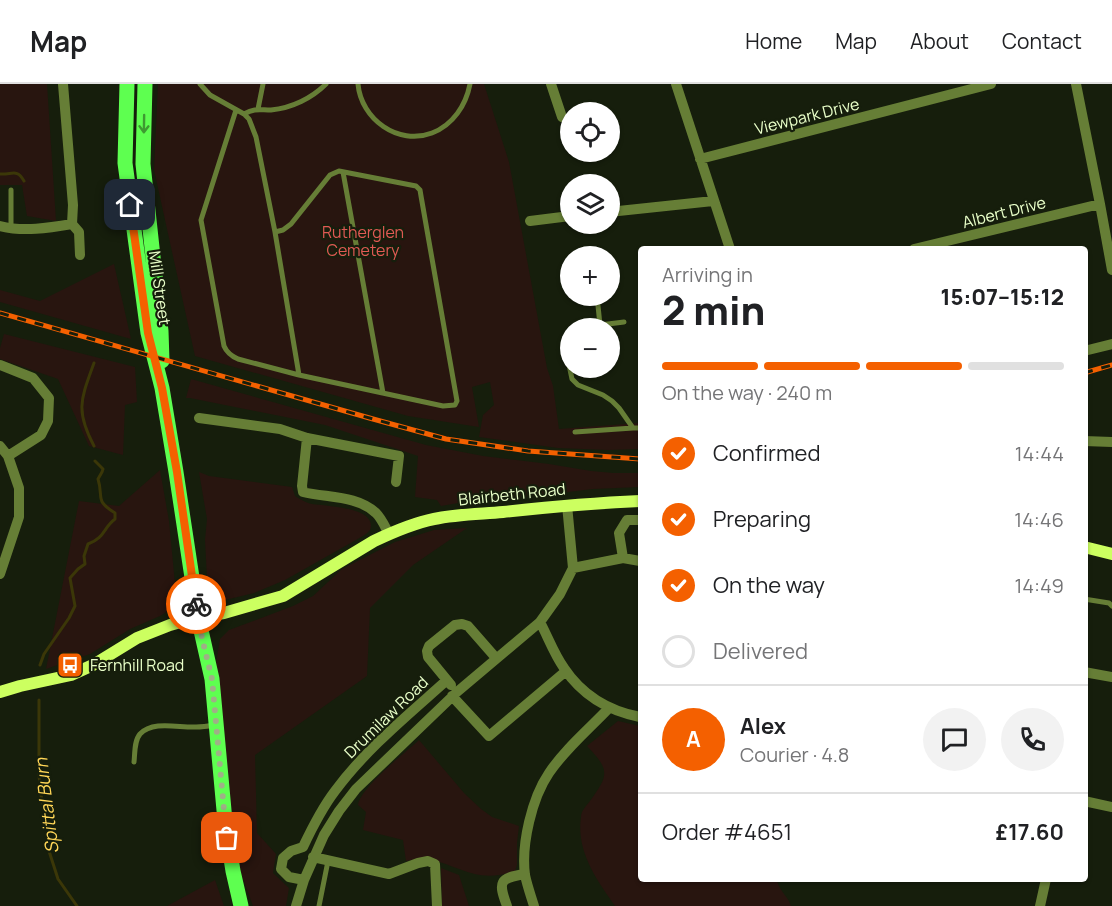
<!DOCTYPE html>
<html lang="en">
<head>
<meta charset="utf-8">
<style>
	:root { --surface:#fff; --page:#f2f2f2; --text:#202124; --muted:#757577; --line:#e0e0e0; --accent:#f46000 }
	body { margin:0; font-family:Manrope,sans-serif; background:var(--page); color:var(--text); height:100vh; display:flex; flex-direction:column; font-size:22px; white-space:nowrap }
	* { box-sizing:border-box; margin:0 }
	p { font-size:20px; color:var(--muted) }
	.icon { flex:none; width:33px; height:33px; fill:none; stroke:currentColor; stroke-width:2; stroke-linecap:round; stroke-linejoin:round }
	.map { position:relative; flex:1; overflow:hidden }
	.details { position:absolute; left:638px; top:162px; width:450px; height:636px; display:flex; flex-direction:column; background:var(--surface); border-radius:6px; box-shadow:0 2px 4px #0004 }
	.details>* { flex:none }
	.buttons { position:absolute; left:560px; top:18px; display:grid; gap:12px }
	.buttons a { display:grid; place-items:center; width:60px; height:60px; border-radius:50%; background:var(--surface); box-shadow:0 2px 4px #0004; font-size:30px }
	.pin { position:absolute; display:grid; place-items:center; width:51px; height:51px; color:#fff; margin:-26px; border-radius:12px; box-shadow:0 3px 9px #0006 }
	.courier { position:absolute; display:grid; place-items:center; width:60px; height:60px; margin:-30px; border:4px solid #f46000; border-radius:50%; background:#fff; color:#222; box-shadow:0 2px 8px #0007 }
	.head em { font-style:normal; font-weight:800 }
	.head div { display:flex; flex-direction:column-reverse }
	.head { display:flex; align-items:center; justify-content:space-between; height:102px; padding:0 24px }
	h1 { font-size:39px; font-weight:800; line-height:45px }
	.bar { display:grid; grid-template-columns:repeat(4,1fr); gap:9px 6px; align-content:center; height:72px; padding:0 24px }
	.bar i { height:8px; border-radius:4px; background:var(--line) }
	.bar .current { background:var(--accent) }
	.bar p { grid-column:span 4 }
	.line { display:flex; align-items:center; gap:15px; padding:0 24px; border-top:2px solid var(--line) }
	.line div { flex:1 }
	.round { display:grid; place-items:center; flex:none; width:63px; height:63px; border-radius:32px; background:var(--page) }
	ol { padding:0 24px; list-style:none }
	li { display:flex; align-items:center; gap:18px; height:66px }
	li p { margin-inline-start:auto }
	li .icon { padding:6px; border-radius:50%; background:var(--accent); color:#fff; stroke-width:4 }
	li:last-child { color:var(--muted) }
	li i { width:33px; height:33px; border:3px solid var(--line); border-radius:50% }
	header { display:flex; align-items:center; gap:36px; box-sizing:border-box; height:84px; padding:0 30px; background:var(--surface); border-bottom:2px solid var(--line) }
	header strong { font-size:28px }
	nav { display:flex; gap:33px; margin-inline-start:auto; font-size:21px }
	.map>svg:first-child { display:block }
	.green { fill:#28150f }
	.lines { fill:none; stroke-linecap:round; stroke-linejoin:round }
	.stream { stroke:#3b3708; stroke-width:3 }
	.lane { stroke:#667e36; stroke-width:5 }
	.street { stroke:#667e36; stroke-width:10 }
	.secondary { stroke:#ccff60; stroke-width:12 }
	.primary { stroke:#5eff50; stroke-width:15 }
	.rail-casing { stroke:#f46000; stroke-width:5 }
	.rail { stroke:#161e0c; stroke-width:3; stroke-dasharray:9; stroke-linecap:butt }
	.oneway { stroke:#3e9a31 }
	.done { stroke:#9fb087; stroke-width:6; stroke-dasharray:0 10.8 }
	.route { stroke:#f46000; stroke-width:8 }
	.labels { text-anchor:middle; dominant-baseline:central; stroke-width:4.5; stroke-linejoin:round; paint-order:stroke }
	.street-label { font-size:16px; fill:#e9ffc9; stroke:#161e0c }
	.park-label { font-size:16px; fill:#e05a54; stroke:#161e0c }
	.poi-label { font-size:16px; fill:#e9ffc9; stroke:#161e0c; text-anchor:start }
	.water-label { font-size:18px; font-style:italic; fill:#ffd657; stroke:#161e0c }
</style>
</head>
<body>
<header>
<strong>Map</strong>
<nav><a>Home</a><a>Map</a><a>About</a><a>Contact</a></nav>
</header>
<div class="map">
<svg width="1112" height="822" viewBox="0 0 1112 822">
	<rect width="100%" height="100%" fill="#161e0c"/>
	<!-- green -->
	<path class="green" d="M0 0H47L56 137 27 132 22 101H0Z
		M158 0H484L509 78 547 284 553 302 559 345 640 339V365L608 366 558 364 479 353 483 331 494 321 490 298 472 303 479 343 408 332 195 272 154 86Z
		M114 180 131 255 0 218V206L40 217Z
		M4 250 135 283 137 318 125 321 123 371 89 362 58 295 0 275V264Z
		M191 295 426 361 483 372 549 380 591 387 613 389H640V403L593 405 518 414 475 416 441 422 437 416 415 413 418 372 325 341 190 314H186Z
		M160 386 169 437 176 510 168 527 160 532 130 545 90 570 46 585 79 417 119 422Z
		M199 388 209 392 292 403 295 412C300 415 306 419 312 420 325 422 372 423 371 442 371 447 367 449 363 452L285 496 254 509 225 516 220 514 212 506 207 494 205 456 207 435Z
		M467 444 413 481 370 524 367 592 255 671 257 749 276 770 273 789 289 804 286 822H253L238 781 235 761 221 614 216 579 220 555 229 546 293 522 313 512 342 485 395 458 434 446Z
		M618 637 640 642V795H777C778 806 788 812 791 822H615C596 795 576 767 581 733 581 727 586 722 590 717 609 691 610 686 587 662Z
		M419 656 464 709 481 725 492 733 519 742 517 759V781L515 787C478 800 462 783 429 775 422 773 413 776 406 777L403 756 363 746 366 728 358 721C360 704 405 669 419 656Z
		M441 784 459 791 469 822H442Z
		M215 796 224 822H167Z"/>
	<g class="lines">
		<!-- stream -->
		<path class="stream" d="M0 90C12 91 17 84 24 97
			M94 362C75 326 81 315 94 279
			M40 581 44 570 69 534 75 522 70 494 78 485 85 480 84 472 88 460C105 454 103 444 115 435V429C94 416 104 414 98 395L102 388 103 385 95 377
			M39 616V691L41 711 48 746 49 767 58 795 77 822"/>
		<!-- lane -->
		<path class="lane" d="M200 0 210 11 244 30 249 35 256 53 275 148 299 291 238 275C231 272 227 269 224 262L201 136 236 26
			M358 0C361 35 398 62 432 49 453 41 466 21 470 0
			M258 25 263 0
			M244 30C255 24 259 26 271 26 292 24 312 14 326 0
			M343 88 383 309
			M11 106V143
			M275 148 283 146 291 140 330 91 339 87 416 102 420 106 421 112 457 317 455 321 443 322 299 291
			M597 212 600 241
			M576 244 624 238
			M570 248 565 256V262L572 295 578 301 603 311 612 317 619 324 633 344H640
			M575 348 633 344
			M1084 515 1109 519 1112 522
			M134 678C135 670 134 657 140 650 153 636 179 644 196 643 202 643 209 642 215 641
			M319 822 328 777"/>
		<!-- street -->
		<path class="street" d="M63 0 73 121 72 140 79 148 80 171
			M551 0 562 33
			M676 0 730 165
			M1076 0 1100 120 1112 186
			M700 75 991 0
			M609 128 713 117
			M530 137 570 132
			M0 142C23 148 49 144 72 140
			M914 165 1100 120
			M1084 267 1112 260
			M0 281 33 294 49 314 48 337 41 351 8 372
			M199 334 280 345 307 354 399 372 396 398
			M307 354 302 402 303 408C327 414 357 411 376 429 382 435 385 443 389 450
			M1084 357 1112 358
			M0 362 8 372 19 404V433L0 490
			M623 474 619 449 627 436H640
			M573 484 623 474 640 477
			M540 538C548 553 554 570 564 584 582 611 609 627 640 633
			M1084 588 1112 593
			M451 601 428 573 427 567 429 562 455 541 462 540 468 542 496 574
			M452 612 489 652 566 587
			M1084 717 1112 723
			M313 773 389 790 418 779 428 777 435 780 437 822
			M304 796 289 793 281 785 283 774 291 767 303 763C312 744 322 724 335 707 366 665 408 631 447 596
			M296 822 304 796 324 751 339 727 356 705 457 608 540 538 560 510 573 484 567 421
			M507 822C498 798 499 794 525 790
			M534 822C531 812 527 801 525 791 521 760 532 714 549 689 565 665 589 645 609 624
			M1040 822 1046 795"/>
		<!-- secondary -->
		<path class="secondary" d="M1084 463 1112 470
			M0 608 20 602 71 591 93 581 137 554 170 541 198 533 224 529 283 512 374 457C393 448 414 439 434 435 457 430 480 430 503 428 549 423 594 419 640 417"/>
		<!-- primary -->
		<path class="primary" d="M127 0 125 79 148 249 162 304 176 388 198 533 212 595 225 737 233 787 241 822
			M145 0 143 80 161 247 162 277"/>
		<!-- rail casing -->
		<g class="rail-casing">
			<path id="rail" d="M0 229 373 335 446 355 528 367 640 375
				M1084 289 1112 281"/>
		</g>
		<!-- rail -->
		<use href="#rail" class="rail"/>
	</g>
	<!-- one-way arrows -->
	<defs><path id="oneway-shaft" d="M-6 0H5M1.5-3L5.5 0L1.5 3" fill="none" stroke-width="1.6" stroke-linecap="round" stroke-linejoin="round" transform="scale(1.5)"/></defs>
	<use class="oneway" href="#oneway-shaft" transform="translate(144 40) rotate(91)"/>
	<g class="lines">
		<!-- done -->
		<path class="done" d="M196 520 202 554 212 595 225 737 227 754"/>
		<!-- route -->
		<path class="route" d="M130 121 148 249 162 304 177 388 196 520"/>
	</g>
	<!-- icons -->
	<defs>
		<g id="bus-square" transform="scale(1.35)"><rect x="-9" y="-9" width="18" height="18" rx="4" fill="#f46000" stroke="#161e0c"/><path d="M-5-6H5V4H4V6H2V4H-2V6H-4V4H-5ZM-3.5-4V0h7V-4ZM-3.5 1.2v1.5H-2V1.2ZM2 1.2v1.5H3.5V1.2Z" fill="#fff"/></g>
	</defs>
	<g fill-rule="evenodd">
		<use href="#bus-square" x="70" y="581"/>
	</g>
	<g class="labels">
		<!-- street labels -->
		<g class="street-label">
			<text transform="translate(807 32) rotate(-14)">Viewpark Drive</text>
			<text transform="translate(1004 128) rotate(-14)">Albert Drive</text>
			<text transform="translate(160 204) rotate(82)">Mill Street</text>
			<text transform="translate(512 410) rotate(-6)">Blairbeth Road</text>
			<text transform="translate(386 633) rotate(-44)">Drumilaw Road</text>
		</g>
		<!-- park labels -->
		<g class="park-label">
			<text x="363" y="148">Rutherglen<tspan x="363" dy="18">Cemetery</tspan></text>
		</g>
		<!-- poi labels -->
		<g class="poi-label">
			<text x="90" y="581">Fernhill Road</text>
		</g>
		<!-- water labels -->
		<g class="water-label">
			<text transform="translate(46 722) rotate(-97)">Spittal Burn</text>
		</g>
	</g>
</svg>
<div class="buttons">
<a><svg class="icon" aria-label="locate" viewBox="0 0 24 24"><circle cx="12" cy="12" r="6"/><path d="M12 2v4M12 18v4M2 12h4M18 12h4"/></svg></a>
<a><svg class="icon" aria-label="layers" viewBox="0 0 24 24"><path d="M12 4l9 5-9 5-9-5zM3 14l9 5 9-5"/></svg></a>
<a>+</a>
<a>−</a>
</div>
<div class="pin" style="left:227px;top:754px;background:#ea580c"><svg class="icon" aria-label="bag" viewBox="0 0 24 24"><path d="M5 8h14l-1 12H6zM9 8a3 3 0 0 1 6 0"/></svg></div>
<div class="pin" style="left:130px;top:121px;background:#1f2937"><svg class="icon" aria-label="home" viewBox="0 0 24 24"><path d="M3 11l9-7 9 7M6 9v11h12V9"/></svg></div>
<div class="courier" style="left:196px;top:520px"><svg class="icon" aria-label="bike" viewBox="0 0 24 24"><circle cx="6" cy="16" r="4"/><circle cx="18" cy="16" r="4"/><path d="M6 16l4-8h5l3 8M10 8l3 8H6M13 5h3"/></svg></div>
<section class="details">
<div class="head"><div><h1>2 min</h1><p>Arriving in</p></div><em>15:07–15:12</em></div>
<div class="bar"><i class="current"></i><i class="current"></i><i class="current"></i><i></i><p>On the way · 240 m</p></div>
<ol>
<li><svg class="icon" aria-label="check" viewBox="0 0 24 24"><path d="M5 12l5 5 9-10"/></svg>Confirmed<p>14:44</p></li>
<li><svg class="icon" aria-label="check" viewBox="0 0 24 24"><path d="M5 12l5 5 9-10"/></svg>Preparing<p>14:46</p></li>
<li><svg class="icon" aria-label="check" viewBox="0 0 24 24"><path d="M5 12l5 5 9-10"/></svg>On the way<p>14:49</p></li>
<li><i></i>Delivered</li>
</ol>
<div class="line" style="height:108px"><b class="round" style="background:var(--accent);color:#fff">A</b><div><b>Alex</b><p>Courier · 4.8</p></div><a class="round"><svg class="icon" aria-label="chat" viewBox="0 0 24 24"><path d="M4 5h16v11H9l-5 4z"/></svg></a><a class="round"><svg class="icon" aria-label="phone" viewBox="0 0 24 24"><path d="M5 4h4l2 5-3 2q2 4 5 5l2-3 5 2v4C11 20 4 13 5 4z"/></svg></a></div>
<div class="line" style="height:78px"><div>Order #4651</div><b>£17.60</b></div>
</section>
</div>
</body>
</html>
